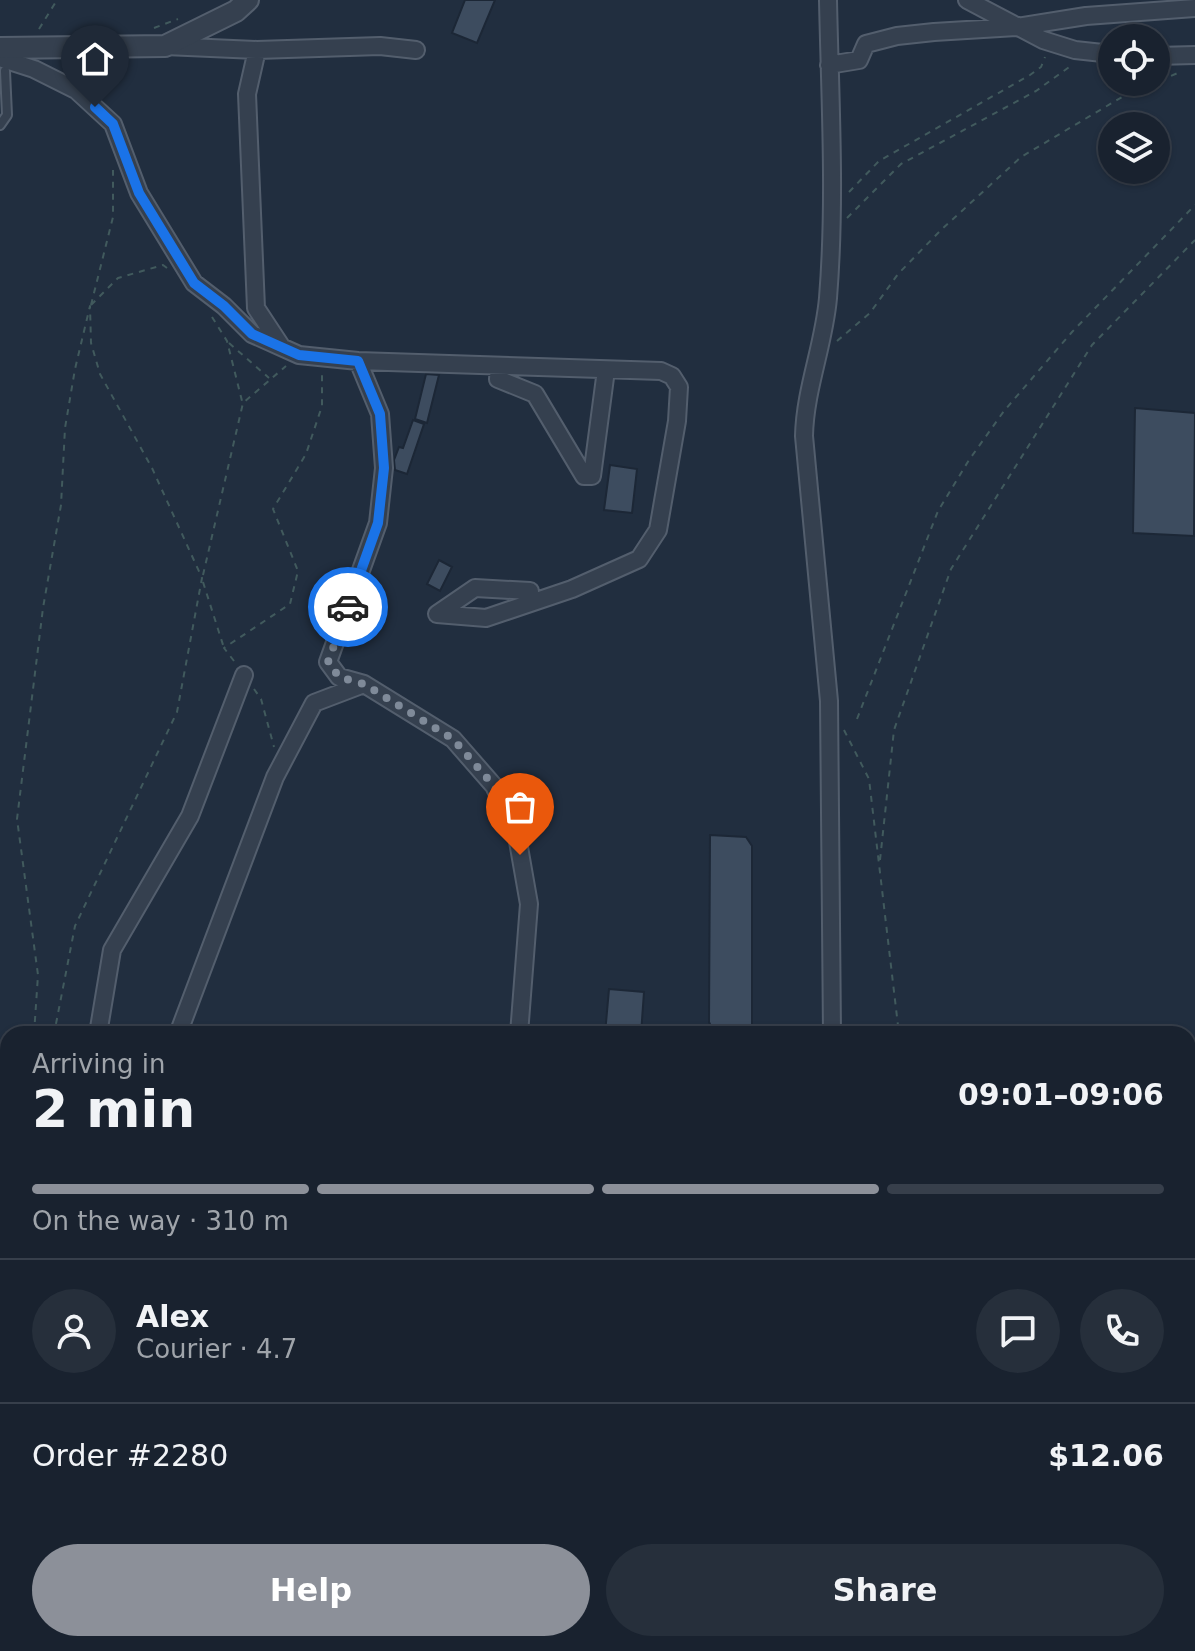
<!DOCTYPE html>
<html lang="en">
<head>
<meta charset="utf-8">
<style>
	:root { --surface:#19222f; --page:#262f3b; --text:#f1f3f6; --muted:#9fa4aa; --line:#373f4b; --accent:#8c9099 }
	body { margin:0; font-family:"DejaVu Sans",sans-serif; background:var(--page); color:var(--text); height:100vh; display:flex; flex-direction:column; font-size:30px; white-space:nowrap }
	* { box-sizing:border-box; margin:0 }
	p { font-size:26px; color:var(--muted) }
	.icon { flex:none; width:44px; height:44px; fill:none; stroke:currentColor; stroke-width:2; stroke-linecap:round; stroke-linejoin:round }
	.map { position:relative; flex:1; overflow:hidden }
	.sheet { position:absolute; left:0px; top:1026px; width:1196px; height:626px; display:flex; flex-direction:column; background:var(--surface); border-radius:24px 24px 0 0; box-shadow:0 2px 6px #0004,0 0 0 2px var(--line) }
	.sheet>* { flex:none }
	.controls { position:absolute; left:1098px; top:24px; display:grid; gap:16px }
	.controls a { display:grid; place-items:center; width:72px; height:72px; border-radius:50%; background:var(--surface); box-shadow:0 2px 6px #0004,0 0 0 2px var(--line); font-size:40px }
	.pin { position:absolute; display:grid; place-items:center; width:68px; height:68px; color:#fff; margin:-82px -34px; border-radius:50% 50% 50% 0; rotate:-45deg; box-shadow:0 0 8px #0007 }
	.pin .icon { rotate:45deg }
	.courier { position:absolute; display:grid; place-items:center; width:80px; height:80px; margin:-40px; border:6px solid #1a73e8; border-radius:50%; background:#fff; color:#222; box-shadow:0 2px 10px #0007 }
	.head em { font-style:normal; font-weight:800 }
	.head div { display:flex; flex-direction:column-reverse }
	.head { display:flex; align-items:center; justify-content:space-between; height:136px; padding:0 32px }
	h1 { font-size:52px; font-weight:800; line-height:60px }
	.bar { display:grid; grid-template-columns:repeat(4,1fr); gap:12px 8px; align-content:center; height:96px; padding:0 32px }
	.bar i { height:10px; border-radius:6px; background:var(--line) }
	.bar .active { background:var(--accent) }
	.bar p { grid-column:span 4 }
	.line { display:flex; align-items:center; gap:20px; padding:0 32px; border-top:2px solid var(--line) }
	.line div { flex:1 }
	.round { display:grid; place-items:center; flex:none; width:84px; height:84px; border-radius:42px; background:var(--page) }
	.cta { display:flex; gap:16px; margin-top:auto; padding:16px 32px }
	.cta a { flex:1; height:92px; border-radius:48px; background:var(--accent); color:#fff; font-size:32px; font-weight:800; line-height:92px; text-align:center }
	.cta a+a { background:var(--page); color:var(--text) }
	.map>svg:first-child { display:block }
	.building { fill:#3d4c5f; stroke:#1c2736; stroke-width:2 }
	.lines { fill:none; stroke-linecap:round; stroke-linejoin:round }
	.service-casing { stroke:#535e6d; stroke-width:12 }
	.minor-casing { stroke:#535e6d; stroke-width:20 }
	.tertiary-casing { stroke:#535e6d; stroke-width:24 }
	.path { stroke:#415a5d; stroke-width:2; stroke-dasharray:6 6; stroke-linecap:butt }
	.service { stroke:#35404f; stroke-width:8 }
	.minor { stroke:#35404f; stroke-width:16 }
	.tertiary { stroke:#35404f; stroke-width:20 }
	.done { stroke:#7f8a99; stroke-width:8; stroke-dasharray:0 14.4 }
	.route { stroke:#1a73e8; stroke-width:10 }
</style>
</head>
<body>
<div class="map">
<svg width="1195" height="1651" viewBox="0 0 1195 1651">
	<rect width="100%" height="100%" fill="#212e3f"/>
	<!-- building -->
	<path class="building" d="M465 0H495L477 43 452 33Z
		M426 374 439 375 427 423 415 419Z
		M1135 408 1195 413 1194 536 1133 533Z
		M413 420 424 424 407 474 395 470 394 460 399 447 403 448Z
		M610 465 637 469 632 513 604 510Z
		M439 560 452 567 440 591 427 584Z
		M710 835 746 837 752 846V1031L714 1033 709 1022Z
		M609 989 644 992 641 1034H605Z"/>
	<g class="lines">
		<!-- service casing -->
		<g class="service-casing">
			<path id="service" d="M0 125 7 115 5 71
				M112 1644 118 1651"/>
		</g>
		<!-- minor casing -->
		<g class="minor-casing">
			<path id="minor" d="M828 0C830 99 836 199 828 298 824 345 805 389 804 436L829 701 832 1034
				M967 0 1043 40 1075 50 1112 54
				M165 46 257 50 380 46 416 50
				M257 50 247 94 256 308 281 346
				M1156 56 1195 55
				M0 58 34 69 76 90 113 124 139 193 194 283 224 306 252 334 299 355 358 361 661 371 672 376 679 387 677 421 658 530 639 559 572 589 486 618 437 614 475 588 530 591
				M829 65 859 60 866 44 897 36 934 32 1016 27 1086 16 1195 8
				M358 361 380 414 384 468 378 523 328 662 339 677 364 684 453 739 494 786 516 830 529 904 519 1034
				M499 366 498 379 535 394 584 476H592L606 370
				M98 1034 112 950 190 816 244 675
				M178 1034 275 777 314 703 364 684
				M0 1375 8 1365
				M0 1474 8 1480
				M309 1644 319 1651
				M827 1644 829 1651
				M864 1644 865 1651
				M975 1644 980 1651"/>
		</g>
		<!-- tertiary casing -->
		<g class="tertiary-casing">
			<path id="tertiary" d="M0 48 165 46 236 11 248 0"/>
		</g>
		<!-- path -->
		<path class="path" d="M154 28 178 19
			M39 29 57 0
			M849 192 879 161 1030 75 1041 67 1045 57
			M847 218 901 164 1036 91 1072 65
			M91 305 118 278 163 265 167 268
			M91 305 113 217V170
			M212 317 227 341 242 401
			M837 341 870 313 898 274 941 230 1021 157 1122 97 1180 72
			M229 343 269 378
			M203 575 243 403 286 366
			M203 582 224 648
			M234 661 224 648 290 604 298 571 273 509 306 454 322 406V372
			M254 689 261 699 274 747
			M857 719 938 511 969 460 1004 411 1072 332 1195 205
			M844 730 869 779 899 1034
			M880 860 894 730 951 569 1092 345 1195 240
			M34 1034 38 975 17 819 43 608 61 505 65 428 75 369 90 306 91 343 100 374 152 468 202 578 177 712 75 926 54 1034
			M0 1166 8 1173
			M565 1644V1651
			M883 1644 884 1651"/>
		<!-- service -->
		<use href="#service" class="service"/>
		<!-- minor -->
		<use href="#minor" class="minor"/>
		<!-- tertiary -->
		<use href="#tertiary" class="tertiary"/>
	</g>
	<g class="lines">
		<!-- done -->
		<path class="done" d="M348 607 328 662 339 677 364 684 453 739 494 786 516 830 520 855"/>
		<!-- route -->
		<path class="route" d="M95 107 113 124 139 193 194 283 224 306 252 334 299 355 358 361 380 414 384 468 378 523 348 607"/>
	</g>
</svg>
<div class="controls">
<a><svg class="icon" aria-label="locate" viewBox="0 0 24 24"><circle cx="12" cy="12" r="6"/><path d="M12 2v4M12 18v4M2 12h4M18 12h4"/></svg></a>
<a><svg class="icon" aria-label="layers" viewBox="0 0 24 24"><path d="M12 4l9 5-9 5-9-5zM3 14l9 5 9-5"/></svg></a>
</div>
<div class="pin" style="left:520px;top:855px;background:#ea580c"><svg class="icon" aria-label="bag" viewBox="0 0 24 24"><path d="M5 8h14l-1 12H6zM9 8a3 3 0 0 1 6 0"/></svg></div>
<div class="pin" style="left:95px;top:107px;background:#1f2937"><svg class="icon" aria-label="home" viewBox="0 0 24 24"><path d="M3 11l9-7 9 7M6 9v11h12V9"/></svg></div>
<div class="courier" style="left:348px;top:607px"><svg class="icon" aria-label="car" viewBox="0 0 24 24"><path d="M5 17H2v-5l4-1 3-4h7l3 4 3 1v5h-3M9 17h6M6 11h13"/><circle cx="7" cy="17" r="2"/><circle cx="17" cy="17" r="2"/></svg></div>
<section class="sheet">
<div class="head"><div><h1>2 min</h1><p>Arriving in</p></div><em>09:01–09:06</em></div>
<div class="bar"><i class="active"></i><i class="active"></i><i class="active"></i><i></i><p>On the way · 310 m</p></div>
<div class="line" style="height:144px"><a class="round"><svg class="icon" aria-label="person" viewBox="0 0 24 24"><circle cx="12" cy="8" r="4"/><path d="M4 21q1-7 8-7t8 7"/></svg></a><div><b>Alex</b><p>Courier · 4.7</p></div><a class="round"><svg class="icon" aria-label="chat" viewBox="0 0 24 24"><path d="M4 5h16v11H9l-5 4z"/></svg></a><a class="round"><svg class="icon" aria-label="phone" viewBox="0 0 24 24"><path d="M5 4h4l2 5-3 2q2 4 5 5l2-3 5 2v4C11 20 4 13 5 4z"/></svg></a></div>
<div class="line" style="height:104px"><div>Order #2280</div><b>$12.06</b></div>
<div class="cta"><a>Help</a><a>Share</a></div>
</section>
</div>
</body>
</html>
